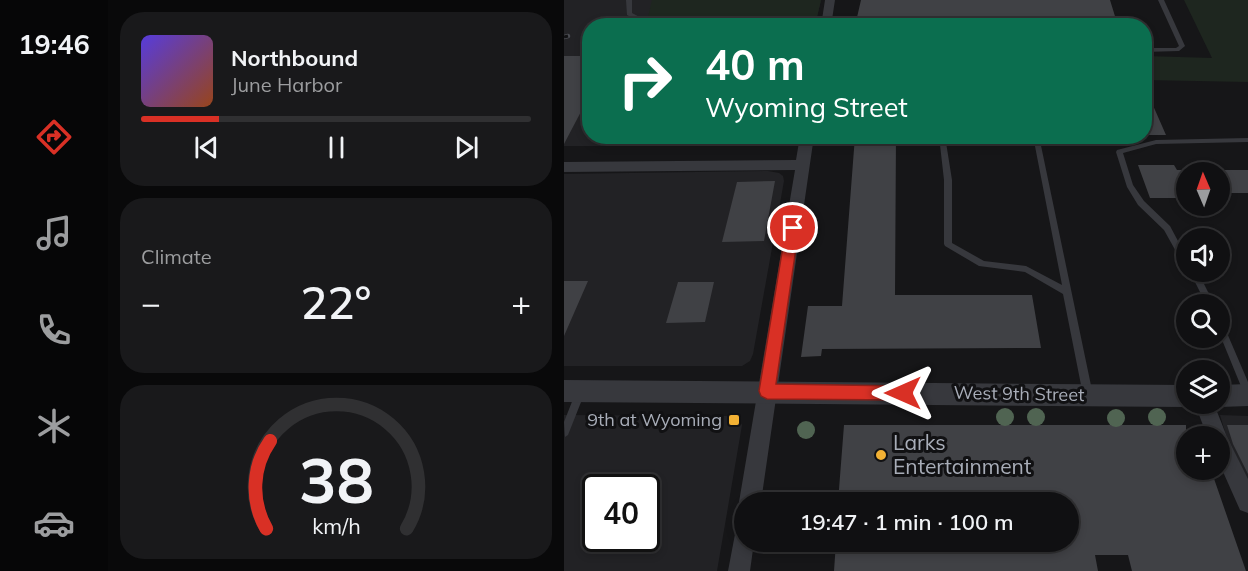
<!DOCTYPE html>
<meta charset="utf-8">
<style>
:root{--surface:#101012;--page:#19191b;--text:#f1f3f6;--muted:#9c9d9f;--line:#303032;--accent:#d93025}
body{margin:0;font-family:Mulish,sans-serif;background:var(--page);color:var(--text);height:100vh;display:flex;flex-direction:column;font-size:22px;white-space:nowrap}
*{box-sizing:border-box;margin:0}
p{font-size:20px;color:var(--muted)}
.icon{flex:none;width:33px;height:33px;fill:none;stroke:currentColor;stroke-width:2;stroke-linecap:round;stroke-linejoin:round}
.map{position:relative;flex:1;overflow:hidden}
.panel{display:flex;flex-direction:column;gap:12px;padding:12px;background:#09090a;width:456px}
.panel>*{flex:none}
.guide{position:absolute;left:18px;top:18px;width:570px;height:126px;border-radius:24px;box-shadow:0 3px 9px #0003,0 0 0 2px var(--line);background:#0b6e4f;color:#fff;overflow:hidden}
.needle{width:39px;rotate:358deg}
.buttons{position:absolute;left:612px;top:162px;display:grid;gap:12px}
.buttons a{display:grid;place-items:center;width:54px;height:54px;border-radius:50%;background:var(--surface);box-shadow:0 3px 9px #0003,0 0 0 2px var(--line);font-size:30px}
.speed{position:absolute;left:18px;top:474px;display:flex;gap:12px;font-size:30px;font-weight:700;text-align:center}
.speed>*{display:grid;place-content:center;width:78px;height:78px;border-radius:50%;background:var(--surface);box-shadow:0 3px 9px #0003,0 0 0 2px var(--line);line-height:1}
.speed .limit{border:3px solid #111;border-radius:9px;background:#fff;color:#111}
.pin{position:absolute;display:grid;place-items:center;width:51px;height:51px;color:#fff;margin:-26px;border:3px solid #fff;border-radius:50%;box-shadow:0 2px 6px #0007}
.me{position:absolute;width:66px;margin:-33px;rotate:270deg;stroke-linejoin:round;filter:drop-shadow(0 0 4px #0008)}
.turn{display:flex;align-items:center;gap:21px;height:126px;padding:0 24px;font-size:27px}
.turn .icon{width:78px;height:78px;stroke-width:2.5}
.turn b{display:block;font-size:42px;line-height:51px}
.big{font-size:45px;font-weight:600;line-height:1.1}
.panel .widget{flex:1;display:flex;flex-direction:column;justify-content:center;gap:9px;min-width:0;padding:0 21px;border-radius:24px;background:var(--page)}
.panel .dial{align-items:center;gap:0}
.dial svg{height:156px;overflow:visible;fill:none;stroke:var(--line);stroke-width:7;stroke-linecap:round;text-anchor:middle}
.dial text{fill:var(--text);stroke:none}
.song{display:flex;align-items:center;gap:18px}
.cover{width:72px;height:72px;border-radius:9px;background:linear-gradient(135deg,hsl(250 70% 55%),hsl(20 70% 35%))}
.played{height:6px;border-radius:3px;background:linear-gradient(90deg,var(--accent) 20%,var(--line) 20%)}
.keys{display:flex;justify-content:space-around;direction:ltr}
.heat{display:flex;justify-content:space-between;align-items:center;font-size:33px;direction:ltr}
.trip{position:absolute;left:170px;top:492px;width:345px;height:60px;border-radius:30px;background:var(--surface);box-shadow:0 3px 9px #0003,0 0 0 2px var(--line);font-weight:600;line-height:60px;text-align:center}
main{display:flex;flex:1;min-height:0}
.menu{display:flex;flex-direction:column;width:108px;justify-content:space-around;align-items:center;background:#060607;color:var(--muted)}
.menu .icon{width:42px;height:42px}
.menu .current{color:var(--accent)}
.menu b{font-size:27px;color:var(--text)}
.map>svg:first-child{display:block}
</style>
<main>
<nav class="menu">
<b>19:46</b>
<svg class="icon current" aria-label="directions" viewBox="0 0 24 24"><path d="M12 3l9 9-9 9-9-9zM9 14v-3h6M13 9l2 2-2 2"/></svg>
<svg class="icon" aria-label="music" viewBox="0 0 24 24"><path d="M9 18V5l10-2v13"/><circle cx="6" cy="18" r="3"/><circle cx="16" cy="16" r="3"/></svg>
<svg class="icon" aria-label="phone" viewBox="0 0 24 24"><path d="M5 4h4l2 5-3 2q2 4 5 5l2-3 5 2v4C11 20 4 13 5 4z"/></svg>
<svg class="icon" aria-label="climate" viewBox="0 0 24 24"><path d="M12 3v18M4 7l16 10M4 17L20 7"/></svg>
<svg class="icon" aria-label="car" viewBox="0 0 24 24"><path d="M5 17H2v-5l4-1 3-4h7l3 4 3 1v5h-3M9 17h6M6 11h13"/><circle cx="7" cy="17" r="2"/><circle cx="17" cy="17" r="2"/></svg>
</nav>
<section class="panel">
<div class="widget">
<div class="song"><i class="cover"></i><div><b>Northbound</b><p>June Harbor</p></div></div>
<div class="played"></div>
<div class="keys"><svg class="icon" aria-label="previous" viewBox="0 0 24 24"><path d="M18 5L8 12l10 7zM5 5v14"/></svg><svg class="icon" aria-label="pause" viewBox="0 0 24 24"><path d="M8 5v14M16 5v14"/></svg><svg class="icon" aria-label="next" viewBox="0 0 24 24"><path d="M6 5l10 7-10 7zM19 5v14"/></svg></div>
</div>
<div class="widget"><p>Climate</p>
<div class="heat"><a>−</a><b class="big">22°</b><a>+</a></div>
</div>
<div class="widget dial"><svg viewBox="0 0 100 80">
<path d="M14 69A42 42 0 1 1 86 69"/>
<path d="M14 69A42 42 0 0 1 16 24" stroke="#d93025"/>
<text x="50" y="56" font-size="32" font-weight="700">38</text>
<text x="50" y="72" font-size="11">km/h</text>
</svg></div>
</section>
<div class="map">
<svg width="684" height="571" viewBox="0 0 684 571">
<rect width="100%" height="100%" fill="#161618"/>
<path fill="#222225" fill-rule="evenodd" d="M0 0H257L251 25 26 26V136L231 138 225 144 217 146H0Z
M204 171 215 173 219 176 220 181 189 354 186 361 178 366H0V174Z
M0 415 173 416 178 425 177 431 153 571H0ZM32 488H82V538H32Z
M656 415 684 416V483L666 448Z"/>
<path fill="#1e261f" d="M88 0H257L251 26H112L84 17Z
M620 0H684V82L581 80V56L648 58Z"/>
<path fill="#404145" d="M297 0H546L554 26H291Z
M0 56H26V104H21L0 144Z
M580 85 602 135H580Z
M291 136H332L331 295H468L477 348 258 349 257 356 237 357 244 306H278Z
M574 165H610L613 170H622V198H586Z
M656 170H684V193H656Z
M211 181 200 241 158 242 173 182Z
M0 281H24L0 336Z
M114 282H150L141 322 102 323Z
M280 425H622V470H647L682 571H568L564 555H531L534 571H270L272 542H504V502H274Z
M663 425H684V474L669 444Z"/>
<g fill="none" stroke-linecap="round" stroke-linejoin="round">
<path fill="#37383d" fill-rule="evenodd" d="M62 0H68V13L92 26H85L63 15Z
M594 0H600L621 46 615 51 580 52V48H612L615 46Z
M375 136H381L388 180V243L420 261 462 266 498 285 469 136H475L529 395 527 398 524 399 521 398 519 395 499 294 461 272 415 266 381 246 380 244V180Z
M684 138V142L592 144 559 153 569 185 580 201 606 226 622 256V265L619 264 600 230 574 205 563 187 552 152 553 150 592 140Z
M626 272H634L650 304H642Z
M656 322 659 323 660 326 684 382V397L681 396 656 335Z
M16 388 19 389 21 392 4 435 1 437 0 422 13 389Z"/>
<path fill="#37383d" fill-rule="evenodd" d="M261 0H271L267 26H257Z
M236 136H250L197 502H180V510L175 502 231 170 0 172V162L232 160Z
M631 404H650L663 437 684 479V513L676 510 656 465V436H643Z
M180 526V542H190L186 571H164L172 529Z"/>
<path fill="#37383d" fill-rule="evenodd" d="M0 380 622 385V404H631L622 407 0 402Z
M684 384V406L656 407 647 404H656V385Z"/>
<g stroke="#4a4c52" stroke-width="4.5">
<path id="rail" d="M0 37 4 36"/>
</g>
<use href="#rail" stroke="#111113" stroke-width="3" stroke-dasharray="10" stroke-linecap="butt"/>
</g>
<g fill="#506452">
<circle cx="441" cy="417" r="9"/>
<circle cx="472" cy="417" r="9"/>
<circle cx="593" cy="417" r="9"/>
<circle cx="552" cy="418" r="9"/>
<circle cx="242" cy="430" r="9"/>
</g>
<path fill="#d93025" stroke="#8d1f18" stroke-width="1.5" d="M229 223 235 228 212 384 339 386 344 388 346 393 344 398 339 400 203 399 197 396 195 391 222 228Z"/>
<g fill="#f2b134" stroke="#111113" stroke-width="2">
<rect x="164" y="414" width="12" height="12" rx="3"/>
<circle cx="317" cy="455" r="6"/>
</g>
<g text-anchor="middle" stroke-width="6" stroke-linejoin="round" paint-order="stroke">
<g font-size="18" fill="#a8adb8" stroke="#111113">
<text transform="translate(455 394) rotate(1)" y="6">West 9th Street</text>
</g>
<g font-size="18" fill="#a8adb8" stroke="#111113" text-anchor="end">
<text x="158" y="426">9th at Wyoming</text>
</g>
<g font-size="21" fill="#a8adb8" stroke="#111113" text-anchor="start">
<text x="329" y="450">Larks<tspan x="329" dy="24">Entertainment</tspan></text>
</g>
</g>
</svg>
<div class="buttons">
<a><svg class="needle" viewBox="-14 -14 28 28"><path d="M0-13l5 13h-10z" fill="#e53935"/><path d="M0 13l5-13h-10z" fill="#9c9d9f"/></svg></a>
<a><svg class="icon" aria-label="sound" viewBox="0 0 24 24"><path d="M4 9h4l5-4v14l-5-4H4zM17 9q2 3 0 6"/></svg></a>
<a><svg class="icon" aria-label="search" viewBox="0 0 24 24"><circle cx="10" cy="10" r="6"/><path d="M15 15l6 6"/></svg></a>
<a><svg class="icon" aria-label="layers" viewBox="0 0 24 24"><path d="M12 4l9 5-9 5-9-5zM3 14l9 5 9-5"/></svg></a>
<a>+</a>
</div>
<div class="speed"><div class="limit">40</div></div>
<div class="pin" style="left:229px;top:228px;background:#d93025"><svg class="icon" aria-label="arrive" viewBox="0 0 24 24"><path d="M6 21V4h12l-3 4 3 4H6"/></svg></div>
<svg class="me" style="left:339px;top:393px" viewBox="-20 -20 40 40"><path d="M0-17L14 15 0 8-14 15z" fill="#d93025" stroke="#fff" stroke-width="4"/></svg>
<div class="trip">19:47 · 1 min · 100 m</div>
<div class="guide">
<div class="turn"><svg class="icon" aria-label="right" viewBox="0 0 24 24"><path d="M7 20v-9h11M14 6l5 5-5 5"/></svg><div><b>40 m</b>Wyoming Street</div></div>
</div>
</div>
</main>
